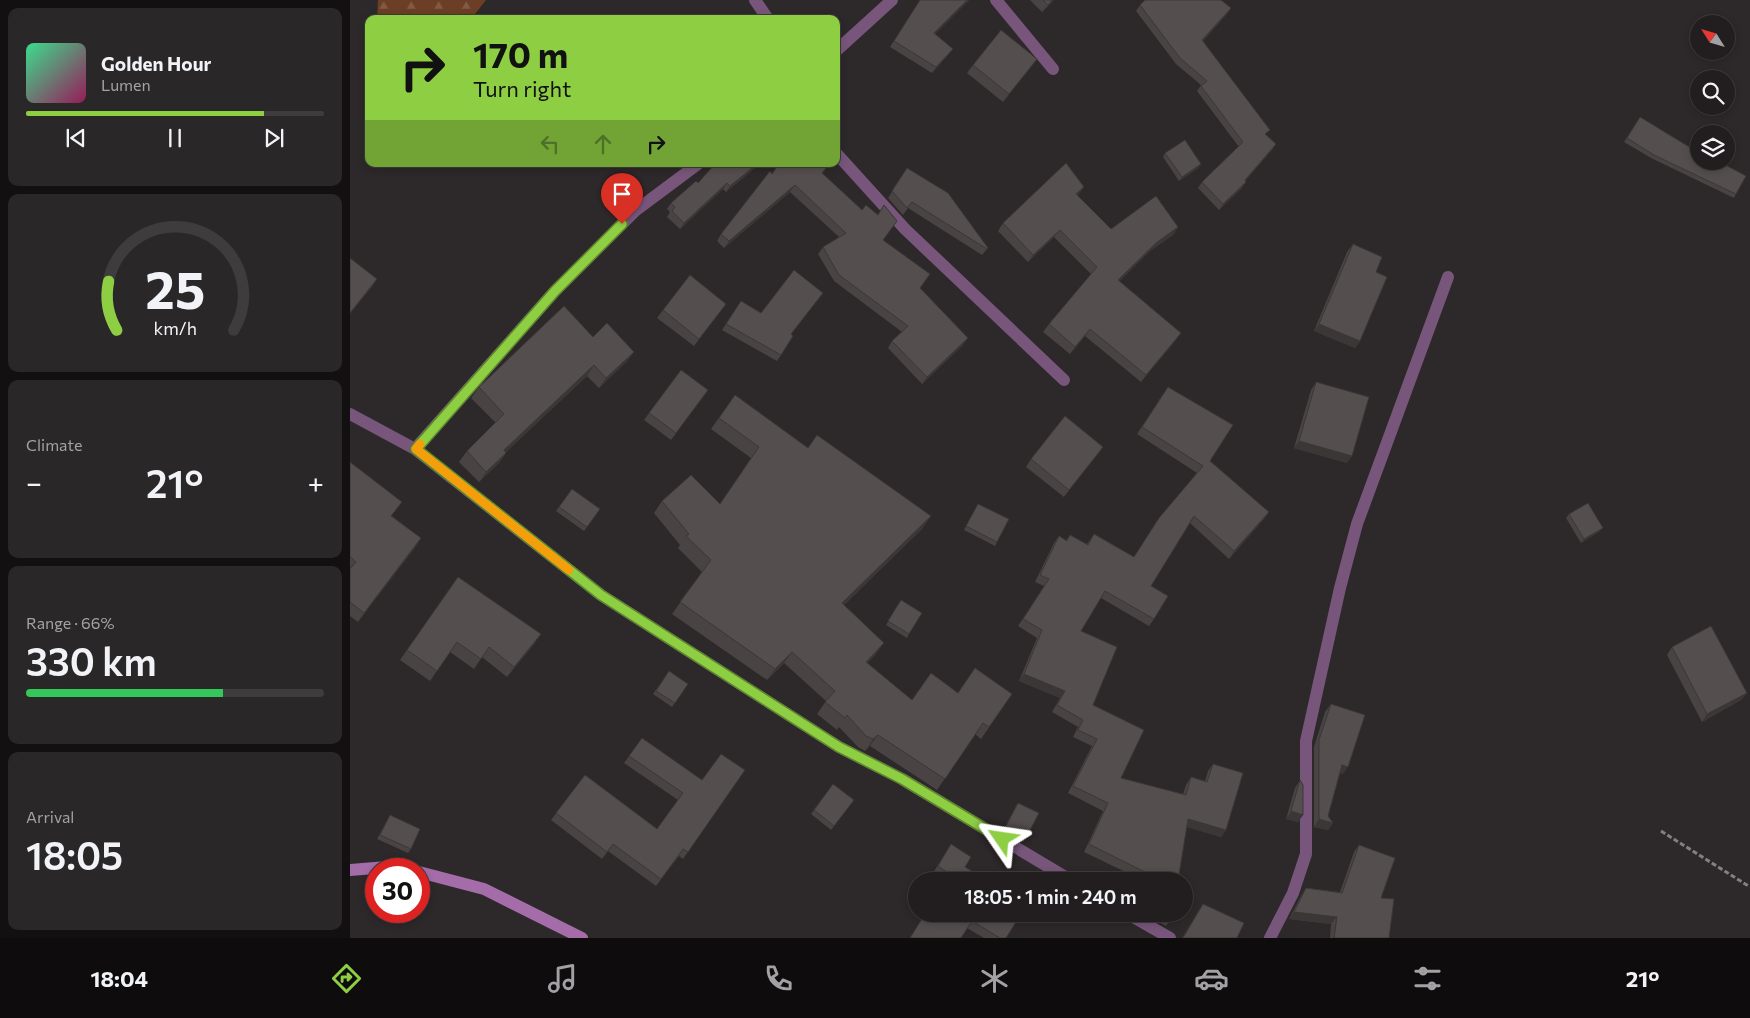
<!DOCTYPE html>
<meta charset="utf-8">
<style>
:root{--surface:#221e20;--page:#2a2729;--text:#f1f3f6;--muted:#a2a2a5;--line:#3f3c3e;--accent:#8ece43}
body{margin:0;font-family:Commissioner,sans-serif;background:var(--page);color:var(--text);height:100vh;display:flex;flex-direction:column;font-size:19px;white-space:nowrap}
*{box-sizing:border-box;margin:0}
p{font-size:16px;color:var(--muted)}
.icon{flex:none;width:28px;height:28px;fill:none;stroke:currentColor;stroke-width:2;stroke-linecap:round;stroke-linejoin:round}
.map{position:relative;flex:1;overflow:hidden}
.details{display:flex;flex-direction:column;gap:8px;padding:8px;background:#131012;width:350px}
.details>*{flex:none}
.hud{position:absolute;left:15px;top:15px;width:475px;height:152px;border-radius:10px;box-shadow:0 2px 8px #0003,0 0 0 1px var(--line);background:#8ece43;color:#111;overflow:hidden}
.needle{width:32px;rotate:307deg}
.tools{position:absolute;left:1340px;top:15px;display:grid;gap:10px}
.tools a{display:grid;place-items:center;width:45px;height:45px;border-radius:50%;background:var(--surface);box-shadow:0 2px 8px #0003,0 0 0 1px var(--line);font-size:25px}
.speed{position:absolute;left:15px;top:858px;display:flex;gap:10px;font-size:25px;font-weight:700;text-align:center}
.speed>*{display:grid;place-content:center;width:65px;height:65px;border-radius:50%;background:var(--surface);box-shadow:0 2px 8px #0003,0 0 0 1px var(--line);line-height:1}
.speed .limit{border:8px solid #d22;background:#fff;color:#111}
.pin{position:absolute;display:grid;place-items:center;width:42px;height:42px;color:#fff;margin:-51px -21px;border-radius:50% 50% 50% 0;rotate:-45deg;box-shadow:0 0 5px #0007}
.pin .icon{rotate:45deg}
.me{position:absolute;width:55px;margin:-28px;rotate:302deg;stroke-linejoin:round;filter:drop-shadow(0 0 4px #0008)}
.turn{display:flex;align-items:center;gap:18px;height:105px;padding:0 25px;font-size:22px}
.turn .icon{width:65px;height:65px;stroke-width:2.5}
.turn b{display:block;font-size:35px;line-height:42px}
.lanes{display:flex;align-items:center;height:48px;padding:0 25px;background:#0003;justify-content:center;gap:25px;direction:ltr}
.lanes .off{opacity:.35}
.big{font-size:38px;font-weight:600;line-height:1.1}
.details .tile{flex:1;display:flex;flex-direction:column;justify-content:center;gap:8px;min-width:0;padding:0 18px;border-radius:10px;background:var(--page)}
.details .dial{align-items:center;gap:0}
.dial svg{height:130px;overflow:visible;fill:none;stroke:var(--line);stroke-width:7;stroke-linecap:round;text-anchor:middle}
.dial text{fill:var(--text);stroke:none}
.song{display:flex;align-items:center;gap:15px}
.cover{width:60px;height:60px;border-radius:8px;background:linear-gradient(135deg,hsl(150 70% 55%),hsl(330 70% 35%))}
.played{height:5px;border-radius:2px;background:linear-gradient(90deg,var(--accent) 80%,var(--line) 80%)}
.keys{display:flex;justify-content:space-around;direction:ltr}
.heat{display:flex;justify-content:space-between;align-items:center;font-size:28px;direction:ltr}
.charge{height:8px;border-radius:4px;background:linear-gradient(90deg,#34c759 66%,var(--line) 0)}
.trip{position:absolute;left:558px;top:872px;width:285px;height:50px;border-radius:25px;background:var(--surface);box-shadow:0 2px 8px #0003,0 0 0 1px var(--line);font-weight:600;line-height:50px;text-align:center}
.tab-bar{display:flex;height:80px;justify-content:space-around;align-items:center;background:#0e0c0d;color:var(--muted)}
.tab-bar .icon{width:35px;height:35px}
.tab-bar .on{color:var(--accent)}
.tab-bar b{font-size:22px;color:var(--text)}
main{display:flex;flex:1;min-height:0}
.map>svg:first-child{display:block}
</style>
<main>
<section class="details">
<div class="tile">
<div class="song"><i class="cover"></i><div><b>Golden Hour</b><p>Lumen</p></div></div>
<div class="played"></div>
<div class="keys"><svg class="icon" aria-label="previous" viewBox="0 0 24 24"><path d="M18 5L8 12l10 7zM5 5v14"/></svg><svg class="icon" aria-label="pause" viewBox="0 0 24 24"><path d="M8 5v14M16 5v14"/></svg><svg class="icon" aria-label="next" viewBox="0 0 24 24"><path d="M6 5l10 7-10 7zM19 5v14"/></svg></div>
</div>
<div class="tile dial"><svg viewBox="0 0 100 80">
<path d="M14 69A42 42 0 1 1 86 69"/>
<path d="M14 69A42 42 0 0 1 9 39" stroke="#8ece43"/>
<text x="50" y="56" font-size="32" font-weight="700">25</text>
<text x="50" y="72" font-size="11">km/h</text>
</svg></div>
<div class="tile"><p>Climate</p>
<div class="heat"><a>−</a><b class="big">21°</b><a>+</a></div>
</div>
<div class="tile"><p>Range · 66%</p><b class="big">330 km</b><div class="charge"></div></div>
<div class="tile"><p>Arrival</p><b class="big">18:05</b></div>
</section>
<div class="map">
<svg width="1400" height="938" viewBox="0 0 1400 938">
<defs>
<pattern id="forest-firs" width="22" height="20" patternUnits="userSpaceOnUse" patternTransform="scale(1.25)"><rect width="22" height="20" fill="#6c3e26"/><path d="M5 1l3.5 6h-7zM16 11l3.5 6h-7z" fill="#815a45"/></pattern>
</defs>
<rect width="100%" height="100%" fill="#2d282a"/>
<path fill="url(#forest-firs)" d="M28 0H136L121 19H27Z"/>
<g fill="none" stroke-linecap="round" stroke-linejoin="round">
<path stroke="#848082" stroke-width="3" stroke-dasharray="5 2.5" stroke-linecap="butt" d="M1311 831 1400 887"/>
<path stroke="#78567b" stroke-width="12" d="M405 0 418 19
M646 0 703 69
M486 51 542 0
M486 153 555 229 714 380
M0 414 65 449 251 595 489 747 552 779 722 881
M65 449 205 291 285 211 348 164
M778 914 820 938
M920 938 943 893 956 854V741L990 588 1007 524 1098 277"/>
<path stroke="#a46da9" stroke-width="12" d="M0 870 37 867 50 869
M69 872 134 889 232 938"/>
</g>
<path fill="#494343" d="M570 0H619L585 34 599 54 582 73 540 47Z
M680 0H704L692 12Z
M790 5 881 8 877 14 853 41 916 136 926 144 922 150 895 181 892 188 869 210 848 188 852 182 889 147 847 91 851 85 826 64 786 11Z
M623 65 682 66 653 102 617 73Z
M1290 117 1386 194 1384 198 1301 158 1274 142Z
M815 153 848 168 829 181 813 157Z
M405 168 376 192 373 189 330 229 317 217 320 212 317 209 321 203 348 183Z
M557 168 638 248 632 255 558 208 553 215 538 198Z
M472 173 512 210 528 214 534 205 547 221 533 240 613 345 572 384 538 348 542 341 552 332 484 281 468 254 473 247 489 237 440 192 374 248 367 241 371 234 422 174Z
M729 194 728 196 761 229 828 227 823 235 800 251 769 281 826 340 791 382 735 336 720 354 693 332 699 324 741 274 704 237 678 262 648 231 653 223Z
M1003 244 1026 272 1010 341 1005 348 964 331 997 252Z
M391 301 441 335 431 355 427 361 372 330Z
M376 304 344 346 307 318 313 310Z
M243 337 284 352 276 362 249 388 237 376 156 452V453L149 463 129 482 109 462 117 451 146 423 121 398 129 387Z
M331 370 358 390 321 440 294 420Z
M966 382 997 463 944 448 961 390Z
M813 394 860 461 914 519 879 559 840 523 801 586 804 619 799 626 751 598 731 631 743 705 771 778 833 794 836 785 841 777 855 781 858 771 863 764 876 830 871 837 837 827 792 880 734 852 753 811 718 793 742 746 723 737 728 727 702 712 710 698 669 681 687 638 668 626 694 586 685 582 704 543 709 536 716 540 720 535 737 544 744 534 784 557 809 518 847 473 787 434Z
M385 395 458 448 573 528 494 605 526 654 517 663 562 700 608 693 662 694 631 739 625 734 587 790 520 746 515 751 508 747 489 727 487 730 467 714 476 701 434 663 417 680 322 614 352 572 328 548 330 545 304 513 312 501 370 504 401 458 361 429Z
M753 447 714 497 676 467 681 459Z
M0 462 42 516 71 538 8 622 0 616Z
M222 489 250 509 234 531 206 511Z
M628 504 647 542 645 546 614 530Z
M1219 514 1250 531 1231 543 1216 518Z
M108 577 191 634 184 644 157 677 132 657 124 669 100 652 80 681 50 660Z
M548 604 559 634 557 638 536 625Z
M1322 647 1397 693 1391 700 1352 722 1317 655Z
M319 671 338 684 322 707 303 694Z
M981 704 993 774 989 773 978 816 983 823 978 830 964 827V747L975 712Z
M292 738 352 780 395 770 333 859 329 856 306 886 258 851 252 859 201 820 235 775 307 829 328 800 274 763Z
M950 780 953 815 948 822 936 819 945 788Z
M483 784 504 800 481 830 461 814Z
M668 803 676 838 673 842 653 830Z
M40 815 61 849 58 853 27 839Z
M601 844 615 867 639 881H595L583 873Z
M1009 845 1031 898 1039 938H980L981 924 939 919 951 896 956 888 990 892 1004 852Z
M853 904 887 938H832Z
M575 914H671L656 938H634L617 928 611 938H560Z
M794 914H822L821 919 816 926Z"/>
<path fill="#3c3737" d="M617 0H619L580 39 584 33Z
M702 0H704L692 12 698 5Z
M881 8 877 14 848 46 852 40Z
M603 49 599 54 582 73 586 67Z
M687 59 682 66 653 102 659 94Z
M926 144 922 150 891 186 895 180Z
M407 164H408L405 168 376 192 380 186Z
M851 164 848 168 829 181 832 177Z
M896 182 892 188 869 210 873 204Z
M377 183 373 189 330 229 334 223Z
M445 185 440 192 374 248 379 241Z
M734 187 729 194 720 201 726 194Z
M828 227 823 235 800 251 763 288 768 280 806 243Z
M710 230 704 237 678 262 683 255Z
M27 279 22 287 0 314V313Z
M969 324 1010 341 1005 348 964 331Z
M740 329 735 336 720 354 725 347Z
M831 333 826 340 791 382 796 375Z
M618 338 613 345 572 384 577 377Z
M284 352 276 362 249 388 256 378Z
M244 365 237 376 147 461 154 450Z
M949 441 1002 456 997 463 944 448Z
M753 447 748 454 714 497 719 490Z
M156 453 149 463 129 482 136 472Z
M919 512 914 519 879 559 884 551Z
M581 516 573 528 484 614 492 603Z
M1253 528 1250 531 1231 543 1234 539Z
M71 538 65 548 8 622 14 613Z
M191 634 184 644 157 677 164 667Z
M534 643 526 654 508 673 516 662Z
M442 652 434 663 417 680 425 669Z
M674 674 715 691 710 698 669 681Z
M1397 693 1391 700 1352 722 1357 714Z
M528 735 520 746 515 751 523 739Z
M992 765 998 767 993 774 986 772Z
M941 811 953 815 948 822 936 819Z
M838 819 876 830 871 837 833 826Z
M969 819 983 823 978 830 964 827Z
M944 912 987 917 981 924 939 919Z"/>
<path fill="#554e4e" stroke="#3c3737" d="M570 0H617L584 33 603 49 586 67 544 41Z
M693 0H702L698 5Z
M795 0H871L881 8 852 40 920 130 915 134 926 144 895 180 896 182 873 204 852 182 893 142 851 86 857 81 830 58 790 5Z
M651 30 687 59 659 94 623 65Z
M1290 117 1336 145 1349 152V161H1368L1396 176 1386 194 1304 155 1277 138Z
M835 140 851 164 832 177 815 153Z
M716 163 734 187 726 194 761 229 806 196 828 227 806 243 768 280 831 333 796 375 740 329 725 347 699 324 747 267 710 230 683 255 653 223Z
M365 164H407L380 186 377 183 334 223 322 211 325 207 321 203 346 181 348 183Z
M429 164H470L476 168 472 173 512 210 516 205 528 215 534 205 547 221 533 240 580 274 570 288 618 338 577 377 542 341 558 326 489 275 473 247 496 233 445 185 379 241 371 234 420 171 422 174Z
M557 168 598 193 638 248 637 249 562 202 557 208 542 191Z
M1003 244 1032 257 1026 272 1037 277 1010 341 969 324Z
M0 258 27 279 0 313Z
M444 270 473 293 441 334 443 336 431 355 376 324 391 301 411 313Z
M340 275 376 304 349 339 313 310Z
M214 306 243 337 257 323 284 352 256 378 244 365 154 450 156 453 136 472 117 451 154 414 129 387Z
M331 370 358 390 326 433 299 413Z
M966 382 1019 397 1002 456 949 441Z
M818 387 883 425 860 461 919 512 884 551 844 516 801 586 818 596 804 619 755 591 731 631 767 647 743 705 794 730 771 778 836 795 841 777 857 782 863 764 893 773 876 830 838 819 828 881H792L797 873 739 844 758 803 723 786 747 739 728 730 733 720 707 705 715 691 674 674 692 630 673 619 699 579 690 575 709 536 717 541 720 535 738 545 744 534 784 557 809 518 853 466 792 427Z
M385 395 458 448 467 435 581 516 492 603 534 643 516 662 562 700 581 673 608 693 625 668 662 694 639 727 633 723 595 779 528 735 523 739 516 736 497 715 495 718 475 702 485 691 442 652 425 669 330 602 361 560 336 536 339 534 312 501 341 475 370 504 409 447 369 418Z
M715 416 753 447 719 490 681 459Z
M0 462 52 502 41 516 71 538 14 613 0 602V569L6 562 0 557Z
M222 489 250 509 237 527 209 507Z
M1238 503 1253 528 1234 539 1219 514Z
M628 504 659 519 647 542 616 526Z
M108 577 191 634 164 667 139 647 131 659 107 642 87 671 57 650Z
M551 600 572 613 559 634 538 621Z
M1361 626 1397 693 1357 714 1322 647Z
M319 671 338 684 325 703 306 691Z
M981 704 1015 715 998 767 992 765 978 816 983 823 969 819V740Z
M292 738 352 780 371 754 395 770 338 852 333 849 311 879 263 844 257 852 206 813 235 775 307 829 333 793 279 756Z
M950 780 953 785V815L941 811Z
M483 784 504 800 484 826 464 810Z
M668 803 689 813 676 838 656 826Z
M40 815 70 829 61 849 30 835Z
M601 844 621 857 615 867 639 881H596L600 874 588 866Z
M1009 845 1045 858 1031 898 1044 899 1039 938H984L987 917 944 912 956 888 992 893Z
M853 904 894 923 887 938H833Z
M575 914H671L656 938H650L622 921 611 938H560Z
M812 914H822L821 919Z"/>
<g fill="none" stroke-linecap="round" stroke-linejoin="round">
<g stroke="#5c862c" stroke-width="12">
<path id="route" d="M272 224 205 291 66 449 251 595 489 747 552 779 652 839"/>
</g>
<use href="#route" stroke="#8ece43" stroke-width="9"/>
<path stroke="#f59e0b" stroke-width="9" d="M70 444 66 449 219 570"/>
</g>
</svg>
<div class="tools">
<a><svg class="needle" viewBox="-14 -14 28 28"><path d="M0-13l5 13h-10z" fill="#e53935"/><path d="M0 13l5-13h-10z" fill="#a2a2a5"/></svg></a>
<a><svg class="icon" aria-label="search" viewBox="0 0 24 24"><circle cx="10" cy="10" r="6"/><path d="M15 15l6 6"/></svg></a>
<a><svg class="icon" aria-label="layers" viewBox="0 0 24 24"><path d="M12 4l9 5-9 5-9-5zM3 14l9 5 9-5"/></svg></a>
</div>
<div class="speed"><div class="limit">30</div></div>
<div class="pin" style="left:272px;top:224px;background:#d93025"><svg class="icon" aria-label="arrive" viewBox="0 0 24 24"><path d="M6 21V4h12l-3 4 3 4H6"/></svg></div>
<svg class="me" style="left:652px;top:839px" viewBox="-20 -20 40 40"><path d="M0-17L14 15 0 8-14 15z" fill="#8ece43" stroke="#fff" stroke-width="4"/></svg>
<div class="trip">18:05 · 1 min · 240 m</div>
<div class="hud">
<div class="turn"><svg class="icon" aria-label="right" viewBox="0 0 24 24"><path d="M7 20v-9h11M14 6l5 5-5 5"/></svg><div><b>170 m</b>Turn right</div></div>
<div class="lanes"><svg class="icon off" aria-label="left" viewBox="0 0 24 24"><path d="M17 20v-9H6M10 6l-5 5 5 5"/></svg><svg class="icon off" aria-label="ahead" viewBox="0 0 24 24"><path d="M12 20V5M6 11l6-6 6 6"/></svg><svg class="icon" aria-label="right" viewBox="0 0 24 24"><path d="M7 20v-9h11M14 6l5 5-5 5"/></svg></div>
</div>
</div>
</main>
<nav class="tab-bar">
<b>18:04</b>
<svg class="icon on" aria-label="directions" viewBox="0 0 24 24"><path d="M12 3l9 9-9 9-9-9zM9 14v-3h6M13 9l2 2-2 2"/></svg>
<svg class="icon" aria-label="music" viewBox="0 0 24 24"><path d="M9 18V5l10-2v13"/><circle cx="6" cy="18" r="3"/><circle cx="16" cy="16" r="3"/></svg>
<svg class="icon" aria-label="phone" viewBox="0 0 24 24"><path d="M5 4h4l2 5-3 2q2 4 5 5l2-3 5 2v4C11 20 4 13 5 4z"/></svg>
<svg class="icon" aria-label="climate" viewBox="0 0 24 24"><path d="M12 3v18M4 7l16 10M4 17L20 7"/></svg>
<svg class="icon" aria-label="car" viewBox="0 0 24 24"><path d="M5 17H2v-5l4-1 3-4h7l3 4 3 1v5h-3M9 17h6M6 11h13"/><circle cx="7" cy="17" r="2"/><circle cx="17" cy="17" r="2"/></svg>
<svg class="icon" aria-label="filters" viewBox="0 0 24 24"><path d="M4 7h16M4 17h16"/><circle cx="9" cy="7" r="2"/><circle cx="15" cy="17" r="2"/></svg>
<b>21°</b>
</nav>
